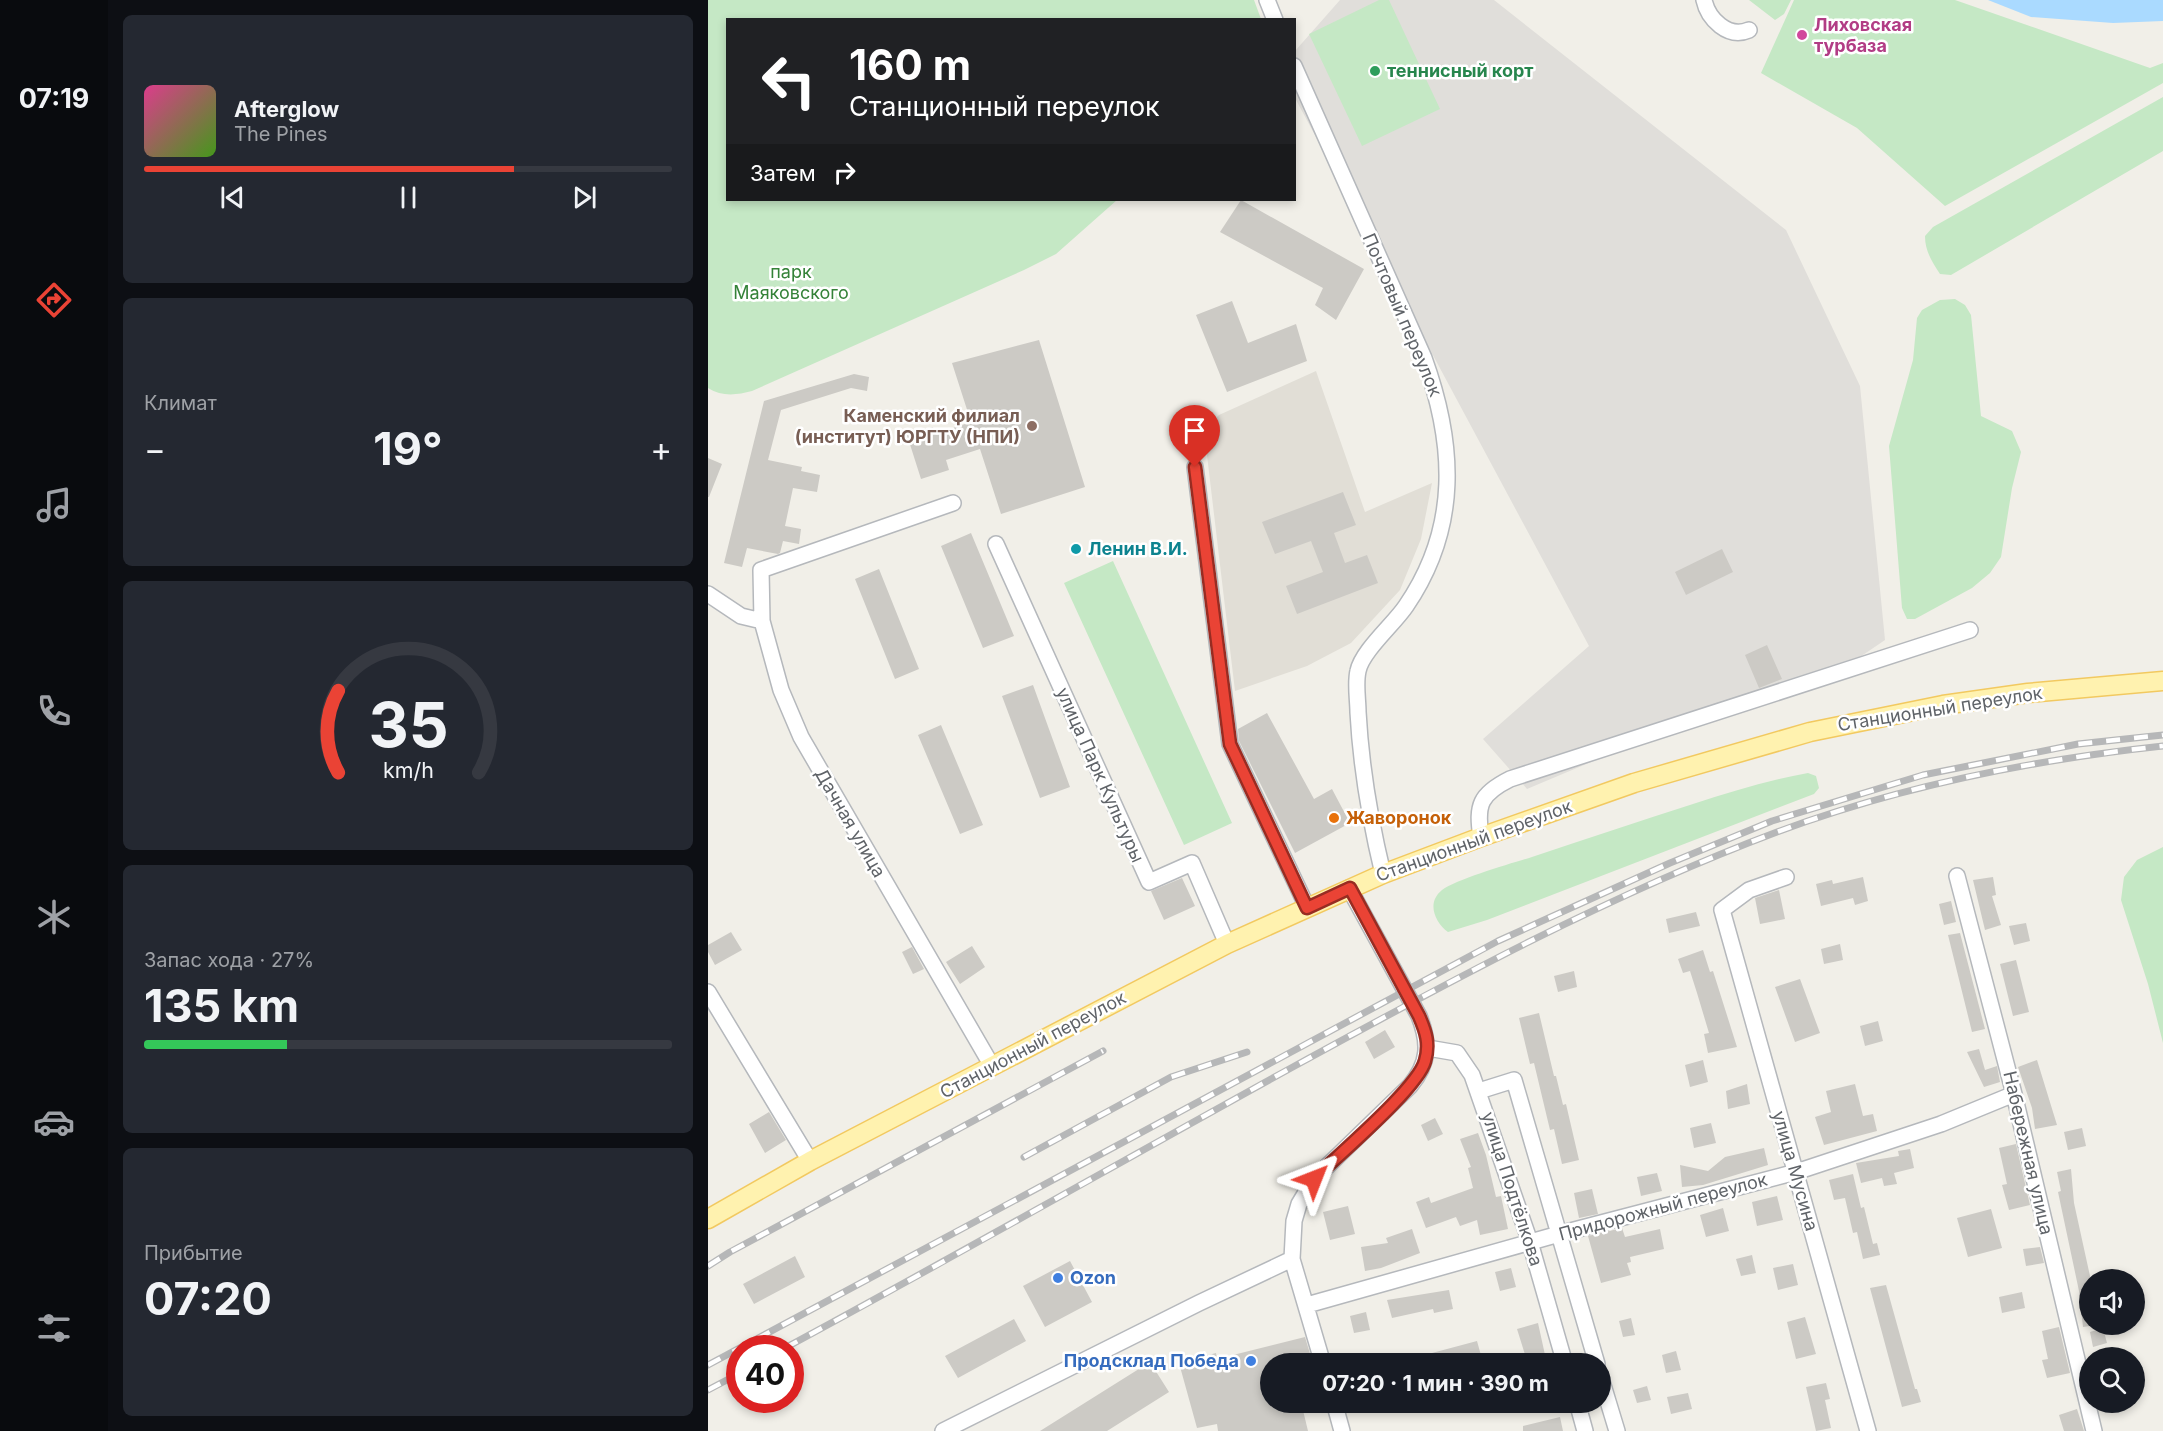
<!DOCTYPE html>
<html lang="ru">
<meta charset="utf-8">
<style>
:root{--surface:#171b24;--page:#242831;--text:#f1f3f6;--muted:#9ea1a6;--line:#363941;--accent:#ea4335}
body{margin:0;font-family:Inter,sans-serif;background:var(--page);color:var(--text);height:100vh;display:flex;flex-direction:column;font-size:22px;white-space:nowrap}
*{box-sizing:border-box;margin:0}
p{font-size:20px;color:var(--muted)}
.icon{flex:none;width:33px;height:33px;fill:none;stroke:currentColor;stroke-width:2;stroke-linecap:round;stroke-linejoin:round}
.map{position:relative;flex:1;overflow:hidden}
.sheet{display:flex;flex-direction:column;gap:15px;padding:15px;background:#0d0f14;width:600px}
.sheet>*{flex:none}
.top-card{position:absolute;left:18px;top:18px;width:570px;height:183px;border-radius:0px;box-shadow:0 3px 9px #0003;background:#202124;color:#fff;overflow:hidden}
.tools{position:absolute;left:1371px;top:1269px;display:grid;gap:12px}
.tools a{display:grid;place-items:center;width:66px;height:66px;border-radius:50%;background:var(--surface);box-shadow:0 3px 9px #0003;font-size:30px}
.speed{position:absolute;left:18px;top:1335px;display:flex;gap:12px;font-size:30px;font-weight:700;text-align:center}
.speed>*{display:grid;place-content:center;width:78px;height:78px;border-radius:50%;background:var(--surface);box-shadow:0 3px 9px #0003;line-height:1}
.speed .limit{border:9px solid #d22;background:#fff;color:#111}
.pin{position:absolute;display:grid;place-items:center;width:51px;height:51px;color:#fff;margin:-62px -26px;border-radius:50% 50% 50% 0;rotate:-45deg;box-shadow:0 0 6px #0007}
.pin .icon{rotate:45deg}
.me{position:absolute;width:66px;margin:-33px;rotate:45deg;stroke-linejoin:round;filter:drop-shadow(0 0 4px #0008)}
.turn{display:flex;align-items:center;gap:21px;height:126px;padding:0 24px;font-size:27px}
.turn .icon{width:78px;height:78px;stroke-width:2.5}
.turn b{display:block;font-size:42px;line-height:51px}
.then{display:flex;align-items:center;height:57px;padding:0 24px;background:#0003;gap:12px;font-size:22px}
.big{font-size:45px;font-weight:700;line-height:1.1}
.sheet .card{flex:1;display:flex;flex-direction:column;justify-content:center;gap:9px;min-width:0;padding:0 21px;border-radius:9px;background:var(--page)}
.sheet .dial{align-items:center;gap:0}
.dial svg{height:156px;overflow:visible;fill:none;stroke:var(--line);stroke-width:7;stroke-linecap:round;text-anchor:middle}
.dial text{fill:var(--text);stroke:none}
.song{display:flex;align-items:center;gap:18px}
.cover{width:72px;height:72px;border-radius:9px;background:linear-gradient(135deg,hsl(330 70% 55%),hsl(100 70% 35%))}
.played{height:6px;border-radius:3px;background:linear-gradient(90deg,var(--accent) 70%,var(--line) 70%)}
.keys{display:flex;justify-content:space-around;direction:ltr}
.heat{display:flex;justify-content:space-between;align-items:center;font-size:33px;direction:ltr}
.charge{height:9px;border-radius:4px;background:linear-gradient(90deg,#34c759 27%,var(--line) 0)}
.trip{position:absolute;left:552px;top:1353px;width:351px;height:60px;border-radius:30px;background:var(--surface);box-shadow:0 3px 9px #0003;font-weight:700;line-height:60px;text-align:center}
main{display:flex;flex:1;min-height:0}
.dock{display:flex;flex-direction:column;width:108px;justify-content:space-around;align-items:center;background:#090b0e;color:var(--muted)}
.dock .icon{width:42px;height:42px}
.dock .active{color:var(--accent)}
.dock b{font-size:27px;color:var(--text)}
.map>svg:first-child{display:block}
</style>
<main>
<nav class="dock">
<b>07:19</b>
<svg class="icon active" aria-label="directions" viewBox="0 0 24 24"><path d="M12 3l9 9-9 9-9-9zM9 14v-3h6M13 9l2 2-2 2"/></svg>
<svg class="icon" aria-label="music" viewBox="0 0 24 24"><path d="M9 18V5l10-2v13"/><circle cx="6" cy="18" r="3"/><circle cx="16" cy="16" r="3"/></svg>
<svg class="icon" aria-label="phone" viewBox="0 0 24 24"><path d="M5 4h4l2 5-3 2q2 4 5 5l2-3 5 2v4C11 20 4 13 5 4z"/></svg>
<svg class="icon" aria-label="climate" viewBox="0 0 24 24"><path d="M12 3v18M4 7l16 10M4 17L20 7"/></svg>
<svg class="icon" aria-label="car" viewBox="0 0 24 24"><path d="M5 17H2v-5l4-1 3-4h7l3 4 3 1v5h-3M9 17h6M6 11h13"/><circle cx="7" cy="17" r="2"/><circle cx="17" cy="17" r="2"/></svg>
<svg class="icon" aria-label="filters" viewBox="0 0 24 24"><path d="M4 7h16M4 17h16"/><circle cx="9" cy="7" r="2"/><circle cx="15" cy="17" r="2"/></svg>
</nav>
<section class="sheet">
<div class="card">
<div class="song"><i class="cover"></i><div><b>Afterglow</b><p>The Pines</p></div></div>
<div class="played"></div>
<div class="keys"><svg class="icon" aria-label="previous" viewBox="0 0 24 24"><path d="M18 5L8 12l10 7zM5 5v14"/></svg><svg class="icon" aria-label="pause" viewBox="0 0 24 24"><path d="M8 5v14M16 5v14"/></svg><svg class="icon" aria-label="next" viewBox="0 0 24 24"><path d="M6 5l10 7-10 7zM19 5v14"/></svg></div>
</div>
<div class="card"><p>Климат</p>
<div class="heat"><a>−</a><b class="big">19°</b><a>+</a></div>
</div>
<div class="card dial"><svg viewBox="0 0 100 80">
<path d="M14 69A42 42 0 1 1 86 69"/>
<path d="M14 69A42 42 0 0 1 14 27" stroke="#ea4335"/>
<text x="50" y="56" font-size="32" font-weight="700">35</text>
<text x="50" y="72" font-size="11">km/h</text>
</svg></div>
<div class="card"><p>Запас хода · 27%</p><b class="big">135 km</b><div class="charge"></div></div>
<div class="card"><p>Прибытие</p><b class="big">07:20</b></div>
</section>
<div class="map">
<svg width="1455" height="1431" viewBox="0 0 1455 1431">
<rect width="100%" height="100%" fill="#f1efe8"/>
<path fill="#e0deda" d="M632 0H786L1078 230 1152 386 1177 640 1149 659 940 738 819 789 775 739 881 646 587 98V51Z"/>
<path fill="#e1ded6" d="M608 371 657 512 724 483 713 539 692 590 643 643 599 666 527 691 496 430 511 415Z"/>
<path fill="#c5e8c5" d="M0 0H546L553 19 20 20V200H409L348 254 316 270 44 391C29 395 14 397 0 388Z
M671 0H681L732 109 654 146 601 34Z
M1041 0H1083L1076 14 1067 20Z
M1086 0H1247L1442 68 1455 63V83L1237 206 1149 128 1053 73Z
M1455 97V151L1243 275 1232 274C1224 262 1217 251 1217 236L1225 227Z
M1247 299 1257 305 1263 315 1273 416 1304 431 1313 452 1304 488 1293 557 1282 573 1264 588 1207 619H1199L1194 608 1181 446 1205 360 1209 318 1214 310 1232 300Z
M405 561 524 823 476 845 356 583Z
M1100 773 1108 776 1111 788 1106 794 779 920 740 932C727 922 718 903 734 890 749 879 805 863 824 857 878 839 931 821 985 804 1023 792 1061 780 1100 773Z
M1455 847V1043L1440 984 1413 900 1416 877 1429 860Z"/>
<path fill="#aadaff" d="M1280 0H1455V21L1405 23 1323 17Z"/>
<path fill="#cccac5" d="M533 200 656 269 628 320 607 305 615 288 512 232Z
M524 301 540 343 588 324 599 361 519 392 488 315Z
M331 340 377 487 293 514 272 449 238 460 241 470 213 479 199 435 225 427 227 434 263 422 244 363Z
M146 374 161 377 159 391 143 388 73 410 60 460 94 467 93 471 112 475 109 492 85 488 77 526 93 529 91 544 75 541 72 553 70 554 39 548 34 567 16 563 56 401Z
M0 458 14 464 1 497H0Z
M635 492 648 525 626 533 637 563 659 555 670 583 589 614 578 586 615 572 603 541 567 554 554 522Z
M263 533 306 636 275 648 233 546Z
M1014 549 1025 572 978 595 967 572Z
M171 569 211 669 187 679 147 579Z
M1059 645 1074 679 1051 688 1037 655Z
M325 685 362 787 332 798 294 696Z
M559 713 606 799 624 789 642 823 587 853 531 741 530 729Z
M233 725 275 825 252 834 210 735Z
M1155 877 1160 901 1147 905 1145 898 1113 906 1108 884 1124 880 1125 884Z
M1285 877 1288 895 1284 896 1293 925 1277 930 1265 880Z
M474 878 487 906 456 920 443 891Z
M1071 890 1077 919 1052 924 1047 898Z
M1243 901 1248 922 1236 925 1231 904Z
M988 912 992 926 961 933 958 919Z
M1318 923 1322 941 1306 945 1301 926Z
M23 932 34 950 7 965 0 952V945Z
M1252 933 1277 1029 1264 1032 1240 935Z
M1132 944 1135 960 1116 964 1113 949Z
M264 946 277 967 252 984 238 962Z
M204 947 216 969 205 974 194 952Z
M995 950 1002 972 1005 971 1029 1047 1000 1053 996 1034 1001 1033 989 993 982 971 975 973 970 959Z
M1308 960 1321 1012 1305 1016 1292 964Z
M866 971 869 987 850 992 846 976Z
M1092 979 1112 1033 1087 1042 1067 987Z
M831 1013 846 1076H848L855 1105 858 1104 871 1160 854 1164 846 1129 842 1130 826 1063 822 1064 811 1018Z
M1170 1021 1175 1041 1157 1046 1152 1026Z
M677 1030 687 1047 666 1059 657 1042Z
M1271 1049 1277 1070 1289 1066 1292 1082 1276 1087 1259 1052Z
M995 1060 1000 1082 982 1087 977 1065Z
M1329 1060 1349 1125 1327 1129 1324 1108 1310 1067Z
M1039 1084 1042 1104 1020 1109 1018 1091Z
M1147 1084 1155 1116 1165 1114 1169 1131 1116 1145 1107 1117 1123 1112 1118 1091Z
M61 1112 78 1140 57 1153 41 1124Z
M727 1118 735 1134 720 1141 713 1125Z
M1003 1123 1008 1143 986 1148 982 1128Z
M1374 1128 1378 1146 1360 1150 1356 1132Z
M770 1133 778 1155 788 1197 793 1196 800 1229 772 1235 769 1220 752 1226 748 1217 718 1228 708 1202 721 1197 723 1203 765 1188 760 1168 763 1167 752 1139Z
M1308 1144 1322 1205 1301 1210 1294 1185 1299 1184 1291 1148Z
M1056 1148 1060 1165 995 1185 974 1187 972 1165 1000 1171 1017 1157Z
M1202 1149 1206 1168 1186 1173 1189 1184 1176 1186 1174 1178 1153 1183 1148 1163 1191 1156 1190 1151Z
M1363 1169 1366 1203 1382 1276V1326L1375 1327 1371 1291 1350 1192 1353 1191 1349 1172Z
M949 1173 954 1191 933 1196 929 1177Z
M1145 1174 1153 1208 1156 1207 1165 1244 1169 1243 1172 1255 1155 1259 1149 1232 1145 1233 1137 1198 1126 1200 1121 1180Z
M884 1189 890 1214 871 1218 866 1193Z
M1069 1196 1075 1220 1049 1226 1044 1202Z
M640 1206 647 1234 622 1240 615 1212Z
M1015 1208 1021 1231 998 1237 992 1215Z
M1283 1209 1294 1248 1260 1257 1249 1218Z
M914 1228 917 1237 952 1229 956 1249 922 1257 923 1262 919 1263 923 1275 893 1283 880 1236Z
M704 1229 712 1253 673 1268 657 1271 653 1247 680 1243 678 1238Z
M1332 1247 1336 1263 1318 1266 1315 1249Z
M1044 1255 1048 1273 1033 1276 1028 1259Z
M87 1256 97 1277 46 1304 35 1284Z
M362 1261 384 1302 337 1327 315 1286Z
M1085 1264 1090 1285 1070 1290 1065 1268Z
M803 1268 808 1287 792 1291 787 1272Z
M1178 1285 1207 1389H1209L1213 1402 1194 1407 1162 1288Z
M741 1290 745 1309 726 1313 725 1309 684 1318 679 1300Z
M1314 1292 1317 1308 1294 1313 1291 1297Z
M658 1312 662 1330 646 1333 642 1316Z
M1097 1317 1108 1354 1088 1359 1079 1322Z
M923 1318 927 1335 915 1337 911 1321Z
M306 1319 318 1341 250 1378 237 1356Z
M830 1323 839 1364H820L809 1329Z
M1351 1327 1362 1373 1339 1378 1334 1360 1340 1359 1334 1331Z
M1395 1328 1399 1343 1385 1347 1382 1332Z
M597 1337 605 1364H562V1402H593L600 1431H510L509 1424 489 1428 471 1363 508 1353 509 1359Z
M769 1341 774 1359 756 1364H727L724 1353Z
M968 1351 973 1370 958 1373 954 1355Z
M442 1362 461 1392 399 1431H332Z
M1118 1383 1122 1399 1117 1400 1123 1428 1108 1431 1098 1387Z
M939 1386 943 1400 929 1403 925 1390Z
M980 1393 984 1409 963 1414 959 1397Z
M1369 1409 1376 1431H1356L1351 1415Z
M852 1417 855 1431H815V1426Z"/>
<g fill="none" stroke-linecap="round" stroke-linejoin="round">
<g stroke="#b5b8bc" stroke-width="18">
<path id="minor" d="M559 0 567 20
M996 0C1000 19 1020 39 1041 30
M586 66 716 358C747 444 752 527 698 606 686 624 654 651 650 671 647 684 650 700 650 712 653 768 662 820 675 874
M487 467 522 744 599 907
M288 544 441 882 484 863 519 944
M0 594 33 616 54 621 73 690 93 737 284 1066
M54 621 53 570 245 503
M773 837C768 805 772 794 802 779L1262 630
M1249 876 1306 1094 1386 1431
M1078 877 1041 890 1014 910 1160 1431
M0 992 102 1161
M720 1048 749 1053 764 1075 822 1242 857 1364
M771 1091 806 1080 889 1364
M599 1305 851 1234 1088 1172 1233 1124 1306 1094
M615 1364 584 1259 586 1221 591 1204 606 1179 702 1086C721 1063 722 1044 711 1016L641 888
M892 1375 909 1431
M626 1402 634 1431
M869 1402 877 1431
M235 1431 491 1303 584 1259"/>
</g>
<g stroke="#f2c960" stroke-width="21">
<path id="major" d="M0 1219 102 1161 519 944 675 874 773 837 926 783 1102 732 1235 705 1320 693 1455 681"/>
</g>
<use href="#minor" stroke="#fff" stroke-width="15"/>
<use href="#major" stroke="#fff2af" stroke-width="18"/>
<g stroke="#b6b7b8" stroke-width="7">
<path id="rail" d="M316 1157 463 1077 539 1052
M0 1266 22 1252 395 1051
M77 1348C246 1257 414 1161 583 1068 740 982 901 895 1069 832 1193 786 1324 760 1455 746
M0 1365 790 941 962 863 1064 821 1215 775 1370 744 1455 735
M0 1390 32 1373"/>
</g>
<use href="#rail" stroke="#fff" stroke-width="4.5" stroke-dasharray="14" stroke-linecap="butt"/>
</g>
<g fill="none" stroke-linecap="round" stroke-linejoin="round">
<g stroke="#982c22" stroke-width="15">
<path id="route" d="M487 467 522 744 599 908 642 888 711 1016C718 1032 722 1044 717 1061 710 1088 630 1155 606 1179"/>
</g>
<use href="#route" stroke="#ea4335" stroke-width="10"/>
</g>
<circle fill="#d1479c" stroke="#fff" stroke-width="2" cx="1094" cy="35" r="6"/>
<circle fill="#2e9e5b" stroke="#fff" stroke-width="2" cx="667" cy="71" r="6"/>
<circle fill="#8d6e63" stroke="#fff" stroke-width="2" cx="324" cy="426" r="6"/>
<circle fill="#0f9aa8" stroke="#fff" stroke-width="2" cx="368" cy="549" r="6"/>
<circle fill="#e8710a" stroke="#fff" stroke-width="2" cx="626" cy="818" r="6"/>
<g fill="#3f7fe0" stroke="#fff" stroke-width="2">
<circle cx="350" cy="1278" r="6"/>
<circle cx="543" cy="1361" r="6"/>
</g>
<g text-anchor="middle" stroke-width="5" stroke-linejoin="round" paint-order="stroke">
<g font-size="18" font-weight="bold" fill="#b23c85" stroke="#fff" text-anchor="start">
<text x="1106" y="31">Лиховская<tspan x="1106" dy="21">турбаза</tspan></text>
</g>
<g font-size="18" font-weight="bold" fill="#27864d" stroke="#fff" text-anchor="start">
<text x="679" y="77">теннисный корт</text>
</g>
<g font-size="18" fill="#348238" stroke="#fff">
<text x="83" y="278">парк<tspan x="83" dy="21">Маяковского</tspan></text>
</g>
<g font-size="18" fill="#5f6368" stroke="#fff">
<text transform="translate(694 315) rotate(67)" y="6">Почтовый переулок</text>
<text transform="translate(1232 709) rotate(-9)" y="6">Станционный переулок</text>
<text transform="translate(392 775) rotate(66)" y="6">улица Парк Культуры</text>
<text transform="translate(142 823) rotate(60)" y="6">Дачная улица</text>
<text transform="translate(766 841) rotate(-20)" y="6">Станционный переулок</text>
<text transform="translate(325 1045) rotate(-28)" y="6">Станционный переулок</text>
<text transform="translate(1320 1153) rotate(77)" y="6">Набережная улица</text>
<text transform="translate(1087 1171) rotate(74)" y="6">улица Мусина</text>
<text transform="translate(804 1189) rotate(72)" y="6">улица Подтёлкова</text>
<text transform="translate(955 1207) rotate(-15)" y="6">Придорожный переулок</text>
</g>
<g font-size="18" font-weight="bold" fill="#785e54" stroke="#fff" text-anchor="end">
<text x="312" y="422">Каменский филиал<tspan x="312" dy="21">(институт) ЮРГТУ (НПИ)</tspan></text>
</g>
<g font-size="18" font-weight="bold" fill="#0d838f" stroke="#fff" text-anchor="start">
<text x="380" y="555">Ленин В.И.</text>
</g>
<g font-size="18" font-weight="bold" fill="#c56008" stroke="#fff" text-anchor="start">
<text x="638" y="824">Жаворонок</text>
</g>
<g font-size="18" font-weight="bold" fill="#366cbe" stroke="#fff" text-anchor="start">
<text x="362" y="1284">Ozon</text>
<text x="531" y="1367" text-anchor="end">Продсклад Победа</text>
</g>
</g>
</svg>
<div class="tools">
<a><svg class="icon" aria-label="sound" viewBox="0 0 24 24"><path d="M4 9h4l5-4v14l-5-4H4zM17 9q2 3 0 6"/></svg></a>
<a><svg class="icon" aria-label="search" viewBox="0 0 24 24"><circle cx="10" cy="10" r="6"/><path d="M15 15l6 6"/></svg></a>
</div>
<div class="speed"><div class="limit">40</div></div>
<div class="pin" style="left:487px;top:467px;background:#d93025"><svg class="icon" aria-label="arrive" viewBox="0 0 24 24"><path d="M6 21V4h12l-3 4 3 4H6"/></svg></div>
<svg class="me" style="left:606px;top:1179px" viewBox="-20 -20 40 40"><path d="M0-17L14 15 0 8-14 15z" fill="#ea4335" stroke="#fff" stroke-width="4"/></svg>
<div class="trip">07:20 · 1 мин · 390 m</div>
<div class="top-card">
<div class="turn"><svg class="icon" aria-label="left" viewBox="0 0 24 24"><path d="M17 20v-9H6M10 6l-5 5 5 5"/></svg><div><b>160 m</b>Станционный переулок</div></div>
<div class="then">Затем<svg class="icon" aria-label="right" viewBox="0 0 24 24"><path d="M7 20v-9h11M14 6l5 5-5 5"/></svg></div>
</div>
</div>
</main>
